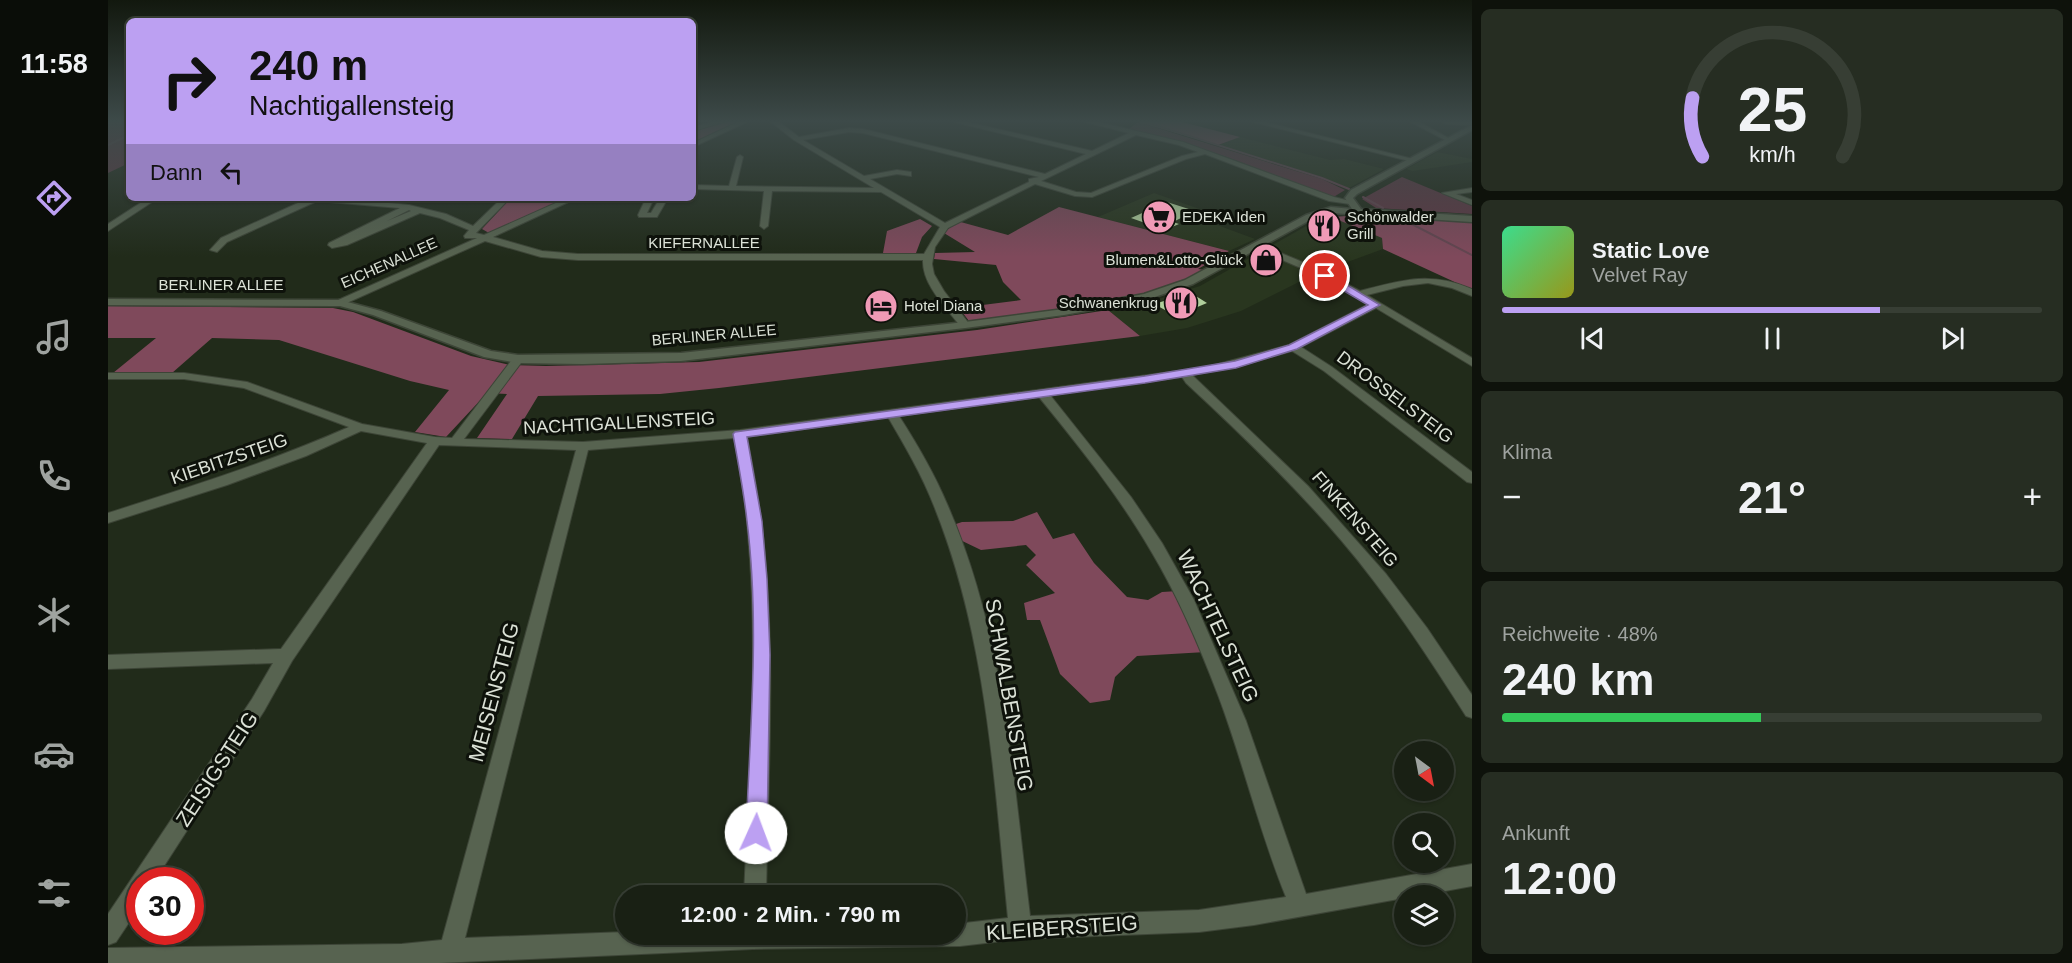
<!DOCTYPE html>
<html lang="de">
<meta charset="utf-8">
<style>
:root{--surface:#192014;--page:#262d22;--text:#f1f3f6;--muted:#9fa3a0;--line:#373e34;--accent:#bca0f2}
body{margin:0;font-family:Arial,sans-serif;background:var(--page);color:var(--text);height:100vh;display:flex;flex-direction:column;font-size:22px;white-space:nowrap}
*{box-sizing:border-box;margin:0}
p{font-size:20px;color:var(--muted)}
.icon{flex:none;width:33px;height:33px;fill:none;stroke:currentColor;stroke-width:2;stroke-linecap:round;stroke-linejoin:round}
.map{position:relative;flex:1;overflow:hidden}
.panel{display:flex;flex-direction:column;gap:9px;padding:9px;background:#0e120b;width:600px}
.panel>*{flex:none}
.guide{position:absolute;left:18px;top:18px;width:570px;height:183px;border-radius:9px;box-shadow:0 2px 4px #0004,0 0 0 2px var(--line);background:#bca0f2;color:#111;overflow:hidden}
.needle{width:39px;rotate:148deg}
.buttons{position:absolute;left:1286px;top:741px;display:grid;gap:12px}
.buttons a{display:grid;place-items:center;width:60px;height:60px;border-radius:50%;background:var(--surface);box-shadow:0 2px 4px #0004,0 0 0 2px var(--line);font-size:30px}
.speed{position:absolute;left:18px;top:867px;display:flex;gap:12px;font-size:30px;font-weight:700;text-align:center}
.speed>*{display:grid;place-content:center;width:78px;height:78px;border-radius:50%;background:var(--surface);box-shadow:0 2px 4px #0004,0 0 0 2px var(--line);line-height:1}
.speed .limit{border:9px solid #d22;background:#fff;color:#111}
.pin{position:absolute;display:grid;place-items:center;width:51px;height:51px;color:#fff;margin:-26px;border:3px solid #fff;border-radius:50%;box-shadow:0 2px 6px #0007}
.me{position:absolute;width:66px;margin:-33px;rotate:2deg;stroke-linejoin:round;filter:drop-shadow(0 0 4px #0008)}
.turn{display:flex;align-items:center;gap:21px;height:126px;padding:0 24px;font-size:27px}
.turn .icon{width:78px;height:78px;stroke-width:2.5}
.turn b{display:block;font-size:42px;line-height:51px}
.then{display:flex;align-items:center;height:57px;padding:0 24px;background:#0003;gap:12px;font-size:22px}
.big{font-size:45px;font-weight:600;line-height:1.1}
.panel .widget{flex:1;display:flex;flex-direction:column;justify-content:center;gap:9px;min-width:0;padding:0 21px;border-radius:9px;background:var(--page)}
.panel .dial{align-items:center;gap:0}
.dial svg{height:156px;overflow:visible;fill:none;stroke:var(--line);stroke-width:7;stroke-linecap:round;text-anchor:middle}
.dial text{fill:var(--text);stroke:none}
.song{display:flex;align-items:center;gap:18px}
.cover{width:72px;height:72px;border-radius:9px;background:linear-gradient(135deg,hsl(150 70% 55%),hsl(60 70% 35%))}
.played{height:6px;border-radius:3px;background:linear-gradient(90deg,var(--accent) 70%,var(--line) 70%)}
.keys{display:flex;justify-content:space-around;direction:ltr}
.heat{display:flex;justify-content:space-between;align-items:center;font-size:33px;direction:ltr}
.charge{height:9px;border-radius:4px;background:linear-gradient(90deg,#34c759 48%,var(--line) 0)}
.trip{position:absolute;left:507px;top:885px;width:351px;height:60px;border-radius:30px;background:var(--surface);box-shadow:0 2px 4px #0004,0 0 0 2px var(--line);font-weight:600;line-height:60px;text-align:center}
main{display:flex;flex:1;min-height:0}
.tabs{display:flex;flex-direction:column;width:108px;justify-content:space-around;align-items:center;background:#0a0d08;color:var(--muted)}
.tabs .icon{width:42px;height:42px}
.tabs .active{color:var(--accent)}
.tabs b{font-size:27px;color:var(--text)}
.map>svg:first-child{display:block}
</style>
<main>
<nav class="tabs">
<b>11:58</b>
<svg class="icon active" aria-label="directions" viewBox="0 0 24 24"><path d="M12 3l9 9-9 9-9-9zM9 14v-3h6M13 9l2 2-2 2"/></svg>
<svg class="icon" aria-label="music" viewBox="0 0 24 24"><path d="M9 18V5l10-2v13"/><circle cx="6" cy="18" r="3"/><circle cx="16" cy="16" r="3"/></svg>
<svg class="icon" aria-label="phone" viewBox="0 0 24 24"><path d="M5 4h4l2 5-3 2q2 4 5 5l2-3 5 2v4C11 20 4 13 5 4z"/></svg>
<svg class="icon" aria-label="climate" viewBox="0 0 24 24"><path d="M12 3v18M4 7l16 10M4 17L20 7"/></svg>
<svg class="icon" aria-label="car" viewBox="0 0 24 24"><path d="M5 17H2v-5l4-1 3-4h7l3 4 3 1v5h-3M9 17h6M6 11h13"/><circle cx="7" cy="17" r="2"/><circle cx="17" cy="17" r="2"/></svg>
<svg class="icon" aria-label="filters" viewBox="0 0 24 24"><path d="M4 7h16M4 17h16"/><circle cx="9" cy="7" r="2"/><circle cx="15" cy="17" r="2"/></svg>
</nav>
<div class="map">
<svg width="1364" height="963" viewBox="0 0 1364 963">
<rect width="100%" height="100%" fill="#212b1a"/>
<path fill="#29361f" d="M1132 137 1222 160 1236 159 1276 169 1241 188 1219 179 1110 145Z
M1329 152 1364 159V162L1305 171 1298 169Z
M1046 193 1106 214 1093 219 1147 239 1121 251 990 217Z
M1223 217 1274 238 1275 249 1207 274 1133 311 1079 328 1032 336 1000 310 1054 298 1092 286 1200 225Z"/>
<path fill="#5d3844" d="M0 122H21V163L0 173Z
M1030 122 1214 179 1237 190 1224 198C1157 172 1092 143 1021 129Z
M1294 177 1364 206V214L1268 208 1254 199Z"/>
<path fill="#7f495b" d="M617 122H631L585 143V129Z
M1030 122H1074L1132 137 1110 145Z
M403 198H460L381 233 374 229Z
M951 207 1121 251 1090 269 1097 270C1025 306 940 310 861 321L851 308 913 300 895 282 888 265 826 259 827 253 867 252 836 233 849 221 900 235Z
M1239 216 1364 222V290L1275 249 1274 238 1223 217Z
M812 219 824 226 814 237 808 253H775L779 231Z
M0 306 225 308 245 312 363 356 402 365 438 366 591 362 869 330 1000 310 1032 336 611 388 552 394 430 396 404 439 369 438 399 394 379 393 338 437 307 432 341 390 302 381 171 340 104 338 64 373H5L48 338H0Z
M929 512 945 539 966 533 986 563 1019 597 1040 600 1054 592 1070 591 1098 652 1029 656 1007 677 1002 700 982 703 952 674 932 620H919L916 603 947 593 918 565 928 555 918 545 873 550 846 537 842 526 854 522 905 521Z"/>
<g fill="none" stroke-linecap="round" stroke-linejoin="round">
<path stroke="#634550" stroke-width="2" d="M1037 122 1214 178 1241 189
M0 145 21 135
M1255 197 1275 208
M1294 219 1364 255"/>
</g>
<path fill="#b0cf9c" d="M1059 202 1087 211 1065 222 1071 224 1057 230 1023 218Z
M1083 293 1099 303 1068 316 1046 304Z"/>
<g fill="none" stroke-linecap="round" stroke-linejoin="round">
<g stroke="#3d4537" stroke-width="2">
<path id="street" d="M604 122H616L585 131V127Z
M630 122H639L585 147V143Z
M663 122H671L691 137 741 128 755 129 937 174 978 154 846 122H859L984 151 1021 133 977 122H990L1075 142 1226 197 1246 202 1242 204 1221 201 1097 154 1078 159 984 197 967 196 927 184 840 228 827 247 824 264 826 274 836 291 862 325 857 328 853 327C839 308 814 285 815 260H470L433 257 377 241 232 306 227 303 228 301 369 238H357L356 236 361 230 332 218 312 213 239 245 224 248 220 245 221 243 292 208 209 201 119 242 109 252 102 250 113 238 201 198H231L301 205 338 214 365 226 394 198H402L368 233 376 235 459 198H469L385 237 434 251 470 254H816L832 227 773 192 664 191 660 226 656 229 652 226 656 191 585 189V185L621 186 629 157 632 155 635 157 628 186 766 188 686 140ZM741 132 755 133 931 177 921 179V182L837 223 762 179 789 174 803 176V172L789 170 756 176 695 140ZM1028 135 1071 145 1090 152 1074 156 983 193 968 192 933 181ZM301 210 303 211 279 221Z
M1145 122H1157L1309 160 1305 162Z
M1303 122H1311L1344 140 1339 141Z
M1335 122H1364V125L1338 124Z
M1364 188V192L1348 194 1364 200V205L1334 193Z
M40 198H50L0 231V224Z
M538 198H546L539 213H543L552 198H560L549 217H531L530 215Z
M1149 243 1209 268 1252 291C1294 280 1322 271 1364 289V296L1344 288 1320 283 1295 286 1259 295 1364 358V366L1268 308 1193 347 1224 367 1364 472V483L1359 482 1216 371 1184 351 1128 367 1084 375 1200 486 1278 574 1319 628 1364 695V718L1358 716C1319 655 1280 595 1233 540 1185 484 1132 433 1078 383L1074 377 942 395 1023 497 1054 543 1086 600 1138 721 1198 894 1364 864V886L1310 896H1296V898L1146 925 1091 932 912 939 852 946 645 949 331 963H0V948L294 944 334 940 468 450 331 445 184 661 156 711 47 880H32V906L8 942 0 945V914L144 699 165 663 0 669V655L173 649 319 443 253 431 198 456 119 485 0 523V513C82 487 162 462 241 427L136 388 76 379H0V373H76L139 382 254 424 327 437 344 438 406 357 410 356 416 359 356 439 475 442 632 430 1099 367 1181 345 1261 304 1202 272 1146 248 1145 246ZM931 397C971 446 1011 496 1043 551 1070 596 1091 645 1110 695 1135 761 1151 831 1178 897L1091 910 922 916C905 778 896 633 839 504 826 473 809 444 791 416ZM780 417C797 446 814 475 826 506 879 637 886 780 900 918L848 924V934H518V932L357 938 480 450 626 438C632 470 638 502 640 534 651 654 641 775 636 896H658C660 776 668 655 655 536 652 503 645 470 639 437Z"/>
</g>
<g stroke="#3d4537" stroke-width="3">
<path id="secondary" d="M1364 125V130L1249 194 1245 198 1253 209 1364 216V222L1224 213 1204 219 1085 284 1038 300 956 315 857 328 573 361 475 364 410 363 376 357 265 315 232 306 0 305V299L232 300 273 311 383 351 410 355 573 353 857 322 956 309 1036 294 1077 280 1198 215 1223 207 1244 209 1237 198 1243 190Z"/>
</g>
<use href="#street" fill="#576350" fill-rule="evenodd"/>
<use href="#secondary" fill="#576350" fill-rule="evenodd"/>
</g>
<linearGradient id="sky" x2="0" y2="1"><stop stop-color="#12180e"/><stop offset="0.47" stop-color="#3d4a49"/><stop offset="1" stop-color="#3d4a49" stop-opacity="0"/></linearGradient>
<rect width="1364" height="257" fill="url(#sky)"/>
<path fill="#bca0f2" stroke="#7a689d" stroke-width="1.5" d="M1214 274H1221L1272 305 1189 349 1128 368 1037 383 639 437 654 521 659 579 662 655 659 833 656 841 648 844 641 841 638 833C642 730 652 624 639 521 636 492 630 463 625 434L627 432 1037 376 1127 361 1181 345 1260 305 1214 278Z"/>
<defs>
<g id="supermarket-disc" transform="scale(1.725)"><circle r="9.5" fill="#f09ab6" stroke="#0e120b"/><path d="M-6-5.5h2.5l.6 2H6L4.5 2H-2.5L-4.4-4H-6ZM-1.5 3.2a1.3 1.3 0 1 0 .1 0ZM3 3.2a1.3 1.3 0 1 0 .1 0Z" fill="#111"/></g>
<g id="restaurant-disc" transform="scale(1.725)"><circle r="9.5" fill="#f09ab6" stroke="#0e120b"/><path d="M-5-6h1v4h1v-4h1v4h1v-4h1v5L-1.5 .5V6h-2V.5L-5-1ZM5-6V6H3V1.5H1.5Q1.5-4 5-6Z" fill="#111"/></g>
<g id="shop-disc" transform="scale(1.725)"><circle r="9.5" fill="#f09ab6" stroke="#0e120b"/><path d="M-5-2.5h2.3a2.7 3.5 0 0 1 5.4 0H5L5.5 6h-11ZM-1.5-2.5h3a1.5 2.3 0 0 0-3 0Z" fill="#111"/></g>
<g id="hotel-disc" transform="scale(1.725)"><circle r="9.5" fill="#f09ab6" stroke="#0e120b"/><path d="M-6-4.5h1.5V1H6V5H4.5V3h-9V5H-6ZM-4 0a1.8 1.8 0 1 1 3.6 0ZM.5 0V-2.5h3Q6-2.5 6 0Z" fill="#111"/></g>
</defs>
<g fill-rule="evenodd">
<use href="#supermarket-disc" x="1051" y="217"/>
<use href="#restaurant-disc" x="1216" y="226"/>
<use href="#shop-disc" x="1158" y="260"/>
<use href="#restaurant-disc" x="1073" y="303"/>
<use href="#hotel-disc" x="773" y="306"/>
</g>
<g text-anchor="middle" stroke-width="6" stroke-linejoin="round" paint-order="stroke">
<g font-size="15" fill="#dce2d7" stroke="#0e120b" text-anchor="start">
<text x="1074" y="222">EDEKA Iden</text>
<text x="1239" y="222">Schönwalder<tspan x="1239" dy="17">Grill</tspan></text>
<text x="1135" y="265" text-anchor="end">Blumen&amp;Lotto-Glück</text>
<text x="1050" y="308" text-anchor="end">Schwanenkrug</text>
<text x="796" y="311">Hotel Diana</text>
</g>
<g font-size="15" fill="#dce2d7" stroke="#0e120b">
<text x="596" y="248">KIEFERNALLEE</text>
<text transform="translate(281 263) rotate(-24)" y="5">EICHENALLEE</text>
<text x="113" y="290">BERLINER ALLEE</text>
<text transform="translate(606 335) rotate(-5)" y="5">BERLINER ALLEE</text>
</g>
<g font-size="18" fill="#dce2d7" stroke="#0e120b">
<text transform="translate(1287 397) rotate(37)" y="6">DROSSELSTEIG</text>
<text transform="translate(511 423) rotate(-3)" y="6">NACHTIGALLENSTEIG</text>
<text transform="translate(121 459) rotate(-19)" y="6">KIEBITZSTEIG</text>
<text transform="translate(1247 519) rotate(49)" y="6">FINKENSTEIG</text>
</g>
<g font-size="21" fill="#dce2d7" stroke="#0e120b">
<text transform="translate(1110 626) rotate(65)" y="7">WACHTELSTEIG</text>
<text transform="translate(386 692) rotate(-75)" y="7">MEISENSTEIG</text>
<text transform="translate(901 695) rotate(80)" y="7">SCHWALBENSTEIG</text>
<text transform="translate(109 769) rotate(-57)" y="7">ZEISIGSTEIG</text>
<text transform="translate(954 928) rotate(-4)" y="7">KLEIBERSTEIG</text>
</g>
</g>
</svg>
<div class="buttons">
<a><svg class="needle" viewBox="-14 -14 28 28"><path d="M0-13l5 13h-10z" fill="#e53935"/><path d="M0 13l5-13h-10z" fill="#9fa3a0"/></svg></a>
<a><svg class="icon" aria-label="search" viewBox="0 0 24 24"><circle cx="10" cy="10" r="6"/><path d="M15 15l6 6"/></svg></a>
<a><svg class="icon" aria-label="layers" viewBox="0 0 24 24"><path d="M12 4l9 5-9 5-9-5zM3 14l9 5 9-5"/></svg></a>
</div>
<div class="speed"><div class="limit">30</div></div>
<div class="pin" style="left:1217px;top:276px;background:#d93025"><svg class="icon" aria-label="arrive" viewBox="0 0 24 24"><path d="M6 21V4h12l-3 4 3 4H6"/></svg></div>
<svg class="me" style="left:648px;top:833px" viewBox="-20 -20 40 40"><circle r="19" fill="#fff"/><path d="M0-13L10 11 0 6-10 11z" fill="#bca0f2"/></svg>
<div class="trip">12:00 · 2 Min. · 790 m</div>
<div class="guide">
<div class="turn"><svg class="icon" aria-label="right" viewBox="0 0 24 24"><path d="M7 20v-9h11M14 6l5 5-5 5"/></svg><div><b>240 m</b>Nachtigallensteig</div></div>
<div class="then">Dann<svg class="icon" aria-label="left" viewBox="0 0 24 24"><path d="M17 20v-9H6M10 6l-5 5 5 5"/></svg></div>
</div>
</div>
<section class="panel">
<div class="widget dial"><svg viewBox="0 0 100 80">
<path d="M14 69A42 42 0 1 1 86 69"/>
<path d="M14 69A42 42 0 0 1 9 39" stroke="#bca0f2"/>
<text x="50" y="56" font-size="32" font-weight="700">25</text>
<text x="50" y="72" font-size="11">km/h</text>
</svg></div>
<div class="widget">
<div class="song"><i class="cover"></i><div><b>Static Love</b><p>Velvet Ray</p></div></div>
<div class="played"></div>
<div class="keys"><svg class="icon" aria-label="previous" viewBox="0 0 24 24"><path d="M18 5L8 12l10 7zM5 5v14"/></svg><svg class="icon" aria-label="pause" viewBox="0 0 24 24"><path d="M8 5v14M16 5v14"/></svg><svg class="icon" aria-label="next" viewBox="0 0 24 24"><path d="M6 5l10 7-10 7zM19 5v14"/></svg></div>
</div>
<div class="widget"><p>Klima</p>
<div class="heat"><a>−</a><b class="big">21°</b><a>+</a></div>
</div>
<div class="widget"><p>Reichweite · 48%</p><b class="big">240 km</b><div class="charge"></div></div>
<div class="widget"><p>Ankunft</p><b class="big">12:00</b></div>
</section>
</main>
